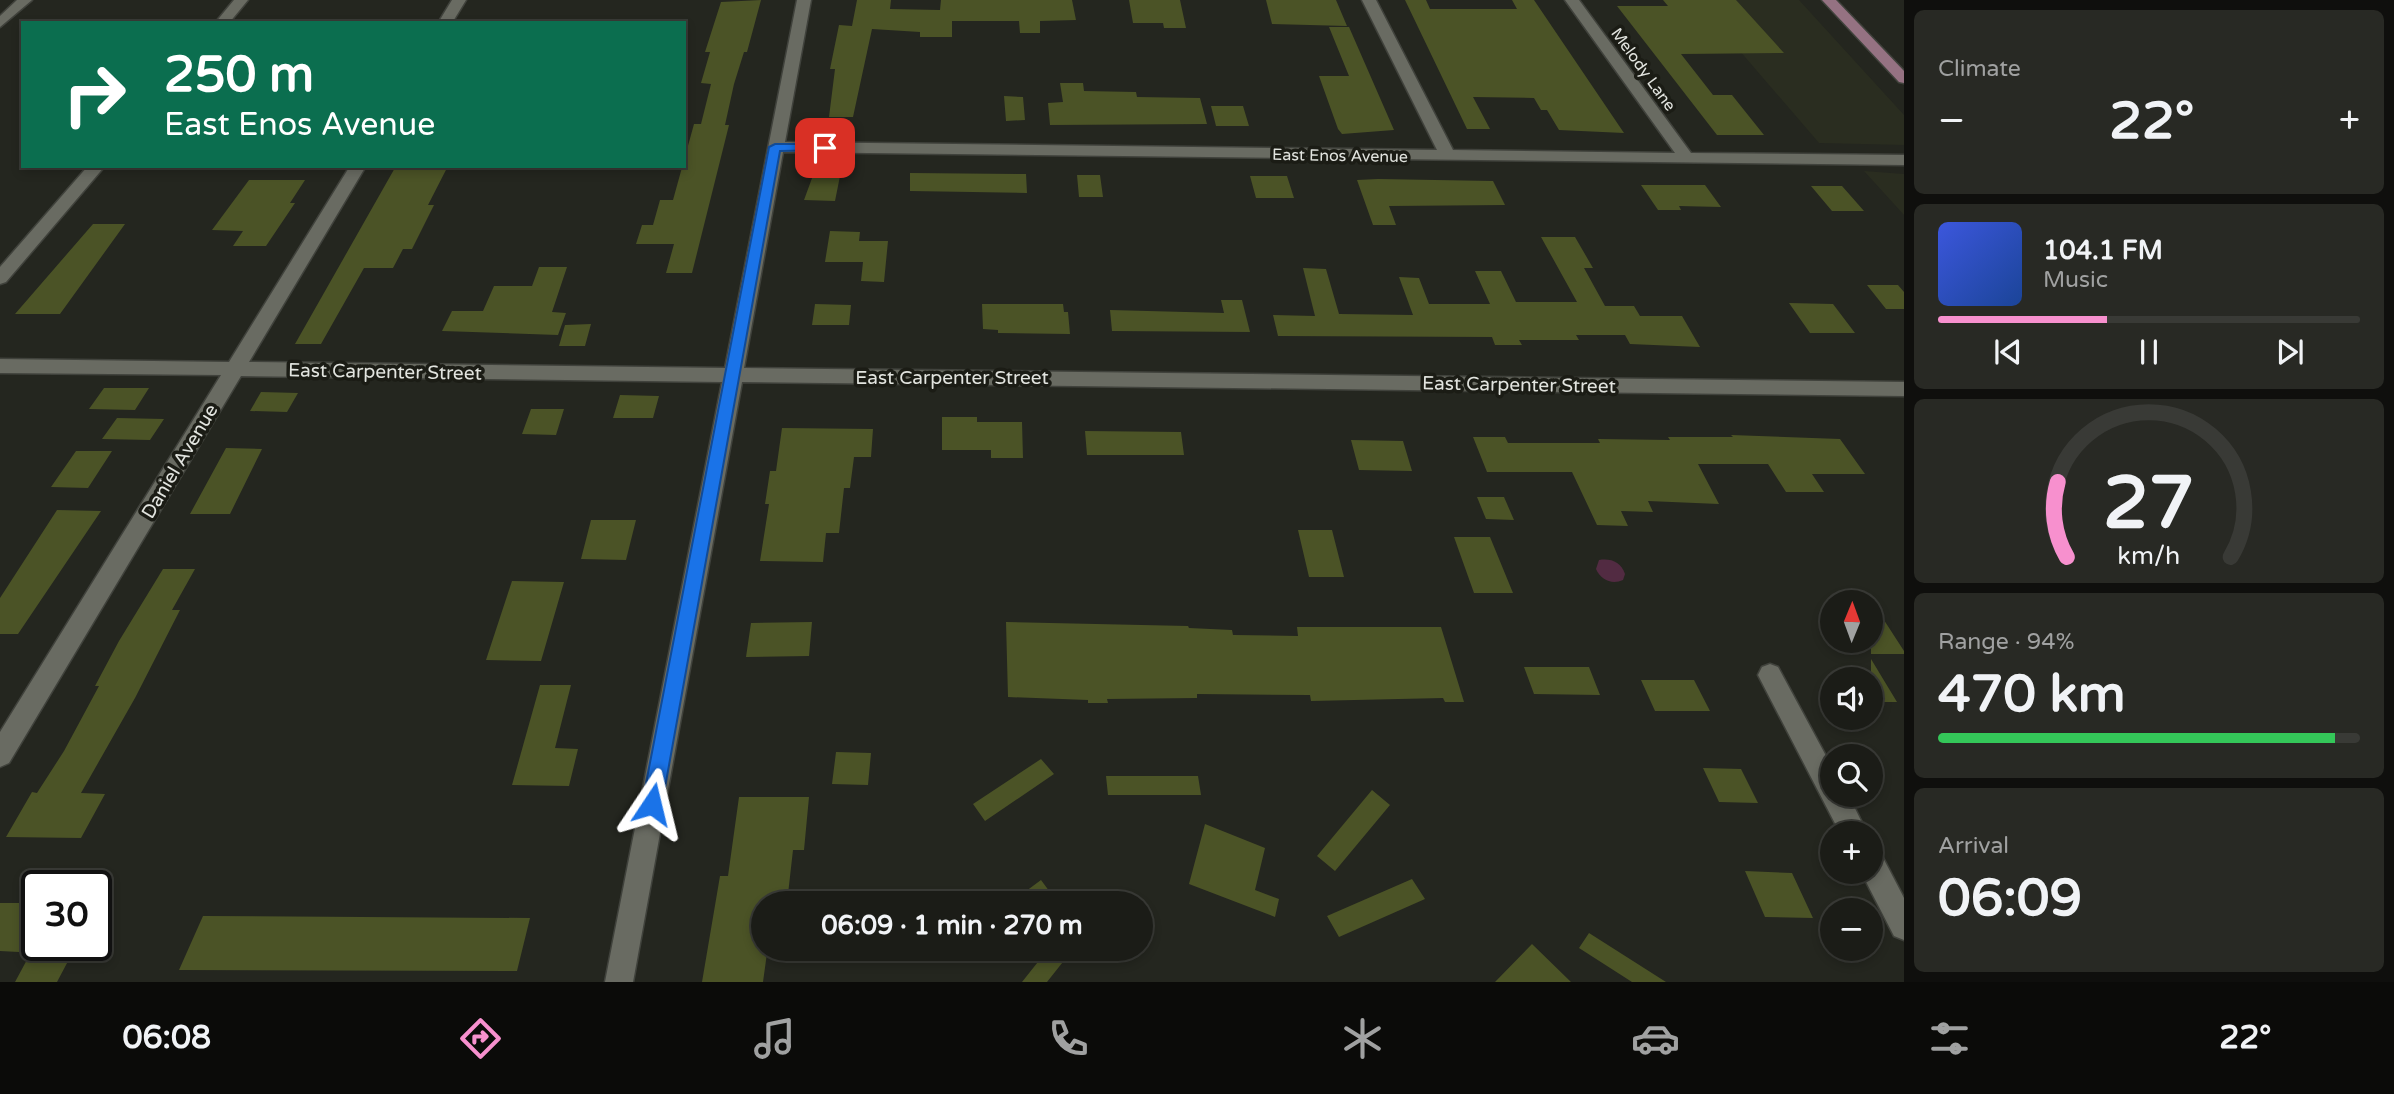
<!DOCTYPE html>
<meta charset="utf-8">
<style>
:root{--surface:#1b1c17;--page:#282924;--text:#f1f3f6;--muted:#a0a1a1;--line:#393a36;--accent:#f790ce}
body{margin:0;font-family:"Varela Round",sans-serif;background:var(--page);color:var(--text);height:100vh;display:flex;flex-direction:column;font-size:26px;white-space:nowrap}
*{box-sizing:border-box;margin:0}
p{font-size:23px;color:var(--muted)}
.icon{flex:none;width:38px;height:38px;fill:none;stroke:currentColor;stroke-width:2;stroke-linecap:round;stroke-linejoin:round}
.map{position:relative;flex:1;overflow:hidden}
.details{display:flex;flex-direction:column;gap:10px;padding:10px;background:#0f0f0d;width:490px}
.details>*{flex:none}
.top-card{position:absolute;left:21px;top:21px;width:665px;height:147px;border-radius:0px;box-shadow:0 4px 10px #0003,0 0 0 2px var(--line);background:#0b6e4f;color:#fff;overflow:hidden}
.needle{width:46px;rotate:1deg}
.controls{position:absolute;left:1820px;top:590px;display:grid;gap:14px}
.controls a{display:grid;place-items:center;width:63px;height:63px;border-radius:50%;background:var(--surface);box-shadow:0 4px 10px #0003,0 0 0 2px var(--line);font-size:35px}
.speed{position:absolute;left:21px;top:870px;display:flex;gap:14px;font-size:35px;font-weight:700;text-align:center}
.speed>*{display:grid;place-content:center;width:91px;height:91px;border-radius:50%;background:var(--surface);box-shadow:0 4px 10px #0003,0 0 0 2px var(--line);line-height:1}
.speed .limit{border:4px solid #111;border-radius:10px;background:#fff;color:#111}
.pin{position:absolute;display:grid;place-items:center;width:60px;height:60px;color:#fff;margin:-30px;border-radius:14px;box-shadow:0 4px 10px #0006}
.me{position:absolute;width:77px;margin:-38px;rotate:10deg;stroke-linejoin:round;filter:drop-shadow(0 0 5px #0008)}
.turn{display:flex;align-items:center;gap:24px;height:147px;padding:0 28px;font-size:32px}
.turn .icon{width:91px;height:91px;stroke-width:2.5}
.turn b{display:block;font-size:49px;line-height:60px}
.big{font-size:52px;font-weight:700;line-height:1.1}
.details .tile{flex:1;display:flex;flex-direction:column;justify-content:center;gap:10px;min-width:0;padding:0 24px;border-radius:10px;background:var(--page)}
.details .dial{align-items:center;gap:0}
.dial svg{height:182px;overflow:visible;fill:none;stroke:var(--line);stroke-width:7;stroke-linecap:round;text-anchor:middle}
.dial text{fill:var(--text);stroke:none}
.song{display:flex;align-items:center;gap:21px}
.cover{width:84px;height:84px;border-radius:10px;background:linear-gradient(135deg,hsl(230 70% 55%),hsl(220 70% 35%))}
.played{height:7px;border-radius:4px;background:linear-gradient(90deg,var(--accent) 40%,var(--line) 40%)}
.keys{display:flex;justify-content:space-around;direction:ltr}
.heat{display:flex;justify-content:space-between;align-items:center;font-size:38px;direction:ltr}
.charge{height:10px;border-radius:5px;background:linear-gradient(90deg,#34c759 94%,var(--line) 0)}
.trip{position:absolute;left:751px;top:891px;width:402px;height:70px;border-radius:35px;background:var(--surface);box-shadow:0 4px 10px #0003,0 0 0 2px var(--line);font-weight:700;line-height:70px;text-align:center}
.dock{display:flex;height:112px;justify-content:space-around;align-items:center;background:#0b0b09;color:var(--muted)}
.dock .icon{width:49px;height:49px}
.dock .on{color:var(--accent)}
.dock b{font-size:32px;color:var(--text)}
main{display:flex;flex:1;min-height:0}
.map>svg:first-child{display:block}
</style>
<main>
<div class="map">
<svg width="1904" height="982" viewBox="0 0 1904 982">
<rect width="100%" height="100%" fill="#24261f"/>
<path fill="#2a2d20" d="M1696 0H1799L1904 115V145L1819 143Z
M1864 171 1904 174V215Z"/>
<path fill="#522b42" d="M1599 560C1611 558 1621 562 1625 574L1623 580C1612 585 1601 580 1596 569Z"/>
<path fill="#4b5326" d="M761 0 747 52H744L734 84 725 125H729L692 273H666L674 244H636L642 225H653L660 200H673L694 124H701L711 84 701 83 710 52H705L721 2Z
M857 0H891L890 9 940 10 941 0H1072L1076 20 1040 21V33H1020L1019 21H952V37H920V32L872 29 853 117H829L835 69H830L839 25 852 26Z
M1129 0H1180L1186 28H1164L1163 23H1133Z
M1266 0H1336L1347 26 1272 24Z
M1405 0H1426L1430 9H1517L1512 0H1534L1624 133 1559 130 1547 110H1541L1534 98 1473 97 1490 129H1467Z
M1663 0H1736L1784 53 1681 54 1713 95H1732L1764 135H1717L1617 6H1668Z
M1329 27H1349L1394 130 1342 134 1338 129 1319 76H1349Z
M1060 83H1083L1084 91 1136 92 1137 97 1200 98 1207 124 1050 125 1048 103 1063 102Z
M1004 96 1023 97 1025 120 1006 121Z
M1211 106H1243L1249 126H1216Z
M396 166H448L428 205H434L412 249H403L393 268H364L321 344H295Z
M815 170 841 171 835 201 804 200Z
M910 173 1026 174 1027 193 910 191Z
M1077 175H1100L1103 197H1079Z
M1250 176H1287L1294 198H1256Z
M1378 179 1493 181 1505 205 1389 206 1396 225H1373L1357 180Z
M249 180H305L290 203H295L266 246H233L243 231 212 230Z
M1641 185H1705L1721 207 1679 206 1681 210H1658Z
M1811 186H1842L1864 211H1832Z
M93 224H125L60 314H15Z
M830 231 860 232 859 241H888L884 282 861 281 863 262H825Z
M1541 237H1575L1593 268H1584L1605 306H1634L1640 316H1682L1700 347 1630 344 1625 335H1576L1579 340H1519L1522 345H1495L1492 337 1278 336 1273 315 1315 316 1303 268 1326 269 1339 314 1413 315 1399 277 1419 278 1429 304H1490L1475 271H1501L1516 302H1577Z
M539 267H567L552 312 566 313 558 335 442 331 452 311H483L494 286H532Z
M1867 285H1898L1904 292V309H1886Z
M1221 300H1242L1250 332 1112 331 1110 310 1224 313Z
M1789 303 1833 304 1855 333H1810Z
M815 304 851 305 849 325H812Z
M982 304H1063L1064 312H1068L1070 334 998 333V330L983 329Z
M591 324 585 346H559L565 325Z
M104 388H149L135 410 89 409Z
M261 392 298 393 287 412 250 411Z
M620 395 659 396 653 418H613Z
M531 409H564L556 435 522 434Z
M942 417H977V422H1022L1023 458H991V450H942Z
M117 418 164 419 150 440 102 439Z
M782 428 873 429 871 457H854L850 488H844L839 533H826L823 562 760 561 769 504H765L770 471H776Z
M1085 431 1181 432 1184 455H1087Z
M1731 435 1840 439 1865 474H1812L1824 492H1786L1768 464H1698L1719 504 1648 501 1653 512 1621 511 1628 526 1597 525 1572 472H1487L1473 437H1505L1508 443H1600L1598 439 1670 440 1668 437H1733Z
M1351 440 1403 441 1412 471 1359 470Z
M226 448 262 449 230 514H190Z
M76 451H112L88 488 51 487Z
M1477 497H1504L1514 520 1486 519Z
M57 510 101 511 18 634H0V598Z
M591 520H636L626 560 581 559Z
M1298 530H1332L1344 577H1309Z
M1454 537H1490L1513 593H1474Z
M163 569H195L172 610H180L135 698 81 793 105 794 81 838 6 837 32 792 37 793 64 751 99 686H95L119 641Z
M512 581 564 582 541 661 486 660Z
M1871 600 1904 651V654H1871Z
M812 622 809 656 746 657 751 623Z
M1006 622 1188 626 1189 628 1232 630 1233 635 1298 636 1297 627H1441L1464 702H1445L1443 698 1311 701 1310 695 1197 694V698L1107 699 1108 703H1088V700L1008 697Z
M1871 659 1897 702H1871Z
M1524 667H1589L1600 695 1534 694Z
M1641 680H1694L1710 711H1655Z
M540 685H571L555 748 578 749 569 786 512 785Z
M836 752 871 753 868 785 832 784Z
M1041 759 1054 774 985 821 973 804Z
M1703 768 1741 769 1758 803 1719 802Z
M1106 776H1198L1201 795H1108Z
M1372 790 1390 805 1335 871 1317 856Z
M739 797H809L804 850H793L787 903H763V953H767L763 982H702L720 876H728Z
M1205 824 1265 848 1255 890 1279 899 1275 917 1189 884Z
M1745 871 1792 873 1813 918 1765 917Z
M1412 879 1425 899 1339 937 1327 916Z
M1041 880 1058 903H1010Z
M0 903H37V918L19 952 0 951Z
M203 916 530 918 517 971 179 970Z
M1589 933 1666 982H1632L1579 948Z
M36 943 76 946 57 982H15Z
M1532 944 1571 982H1495Z
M1049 948H1074L1047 982H1022Z"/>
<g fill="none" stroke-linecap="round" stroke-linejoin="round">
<g stroke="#40423c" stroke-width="3">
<path id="street" d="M17 0H32L0 27V16Z
M234 0H248L229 23H215Z
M452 0H466L452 23H438Z
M797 0H811L785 142 1437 150 1362 0H1376L1453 150 1675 153 1565 0H1579L1691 153 1904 155V165L783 152 744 368 1904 382V396L742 382 633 982H605L722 382 241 376 9 763 0 767V732L221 375 0 373V359L229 362 350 166H366L249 362 725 368Z
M88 166H105L6 282 0 284V267Z
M1770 664 1778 667 1832 767V794H1848L1867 833H1840L1758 675 1762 667Z
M1871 851 1881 854 1904 898V940L1894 936 1861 872H1871Z"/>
</g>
<g stroke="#40423c" stroke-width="3">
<path id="secondary" d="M1822 0H1836L1904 71V83L1899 82Z"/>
</g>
<use href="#street" fill="#696b62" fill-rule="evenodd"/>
<use href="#secondary" fill="#957282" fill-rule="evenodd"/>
</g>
<path fill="#1a73e8" stroke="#114b97" stroke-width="2" d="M825 144 830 145V150L780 151 662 804 659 811 652 814 645 811 642 804 769 147 775 144Z"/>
<g text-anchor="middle" stroke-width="7" stroke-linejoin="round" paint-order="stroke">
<g font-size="16" fill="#e2e4df" stroke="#1b1c15">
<text transform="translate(1644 69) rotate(54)" y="6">Melody Lane</text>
<text transform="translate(1340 155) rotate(1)" y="6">East Enos Avenue</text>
</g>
<g font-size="19" fill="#e2e4df" stroke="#1b1c15">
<text transform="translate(385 371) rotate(1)" y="7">East Carpenter Street</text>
<text x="952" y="384">East Carpenter Street</text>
<text transform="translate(1519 384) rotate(1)" y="7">East Carpenter Street</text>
<text transform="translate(179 461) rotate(-59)" y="7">Daniel Avenue</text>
</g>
</g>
</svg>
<div class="controls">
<a><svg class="needle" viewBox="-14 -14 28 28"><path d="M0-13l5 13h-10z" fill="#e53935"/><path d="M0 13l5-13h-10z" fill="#a0a1a1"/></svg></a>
<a><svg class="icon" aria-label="sound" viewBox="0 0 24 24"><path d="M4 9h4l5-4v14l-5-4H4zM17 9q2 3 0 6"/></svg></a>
<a><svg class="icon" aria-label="search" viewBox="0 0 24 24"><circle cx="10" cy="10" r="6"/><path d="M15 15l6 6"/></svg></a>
<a>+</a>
<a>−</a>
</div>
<div class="speed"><div class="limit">30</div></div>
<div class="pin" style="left:825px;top:148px;background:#d93025"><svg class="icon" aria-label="arrive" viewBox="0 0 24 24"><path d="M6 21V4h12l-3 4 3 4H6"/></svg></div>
<svg class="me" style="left:652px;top:804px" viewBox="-20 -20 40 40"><path d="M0-17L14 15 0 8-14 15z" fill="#1a73e8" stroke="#fff" stroke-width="4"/></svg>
<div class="trip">06:09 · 1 min · 270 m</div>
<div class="top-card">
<div class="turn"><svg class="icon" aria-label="right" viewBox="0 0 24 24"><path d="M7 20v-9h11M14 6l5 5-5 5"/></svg><div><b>250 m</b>East Enos Avenue</div></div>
</div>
</div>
<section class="details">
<div class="tile"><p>Climate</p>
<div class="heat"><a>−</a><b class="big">22°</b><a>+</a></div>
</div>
<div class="tile">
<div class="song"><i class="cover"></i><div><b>104.1 FM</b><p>Music</p></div></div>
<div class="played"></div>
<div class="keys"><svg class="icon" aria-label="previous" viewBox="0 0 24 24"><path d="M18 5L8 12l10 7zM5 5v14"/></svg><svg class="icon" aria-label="pause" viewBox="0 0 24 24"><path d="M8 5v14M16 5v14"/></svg><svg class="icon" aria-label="next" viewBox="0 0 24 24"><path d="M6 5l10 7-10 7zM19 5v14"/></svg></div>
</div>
<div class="tile dial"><svg viewBox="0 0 100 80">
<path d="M14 69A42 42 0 1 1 86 69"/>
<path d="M14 69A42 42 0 0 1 10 36" stroke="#f790ce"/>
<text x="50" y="56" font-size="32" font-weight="700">27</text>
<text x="50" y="72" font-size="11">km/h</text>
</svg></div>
<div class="tile"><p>Range · 94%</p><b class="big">470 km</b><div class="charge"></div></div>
<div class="tile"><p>Arrival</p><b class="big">06:09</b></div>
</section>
</main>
<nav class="dock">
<b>06:08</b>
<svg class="icon on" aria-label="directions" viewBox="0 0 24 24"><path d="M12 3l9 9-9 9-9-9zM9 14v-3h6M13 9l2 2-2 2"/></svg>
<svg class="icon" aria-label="music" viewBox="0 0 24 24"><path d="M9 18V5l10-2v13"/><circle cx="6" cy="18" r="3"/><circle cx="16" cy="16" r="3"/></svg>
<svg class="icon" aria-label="phone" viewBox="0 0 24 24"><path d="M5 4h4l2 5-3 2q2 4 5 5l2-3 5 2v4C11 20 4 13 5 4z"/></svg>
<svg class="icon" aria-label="climate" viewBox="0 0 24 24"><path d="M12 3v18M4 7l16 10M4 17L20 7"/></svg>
<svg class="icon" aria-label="car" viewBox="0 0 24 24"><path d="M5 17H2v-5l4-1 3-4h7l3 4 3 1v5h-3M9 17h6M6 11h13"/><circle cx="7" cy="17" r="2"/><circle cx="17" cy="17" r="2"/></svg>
<svg class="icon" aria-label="filters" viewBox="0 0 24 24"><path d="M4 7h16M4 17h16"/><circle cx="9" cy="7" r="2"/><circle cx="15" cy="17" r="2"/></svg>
<b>22°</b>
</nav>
